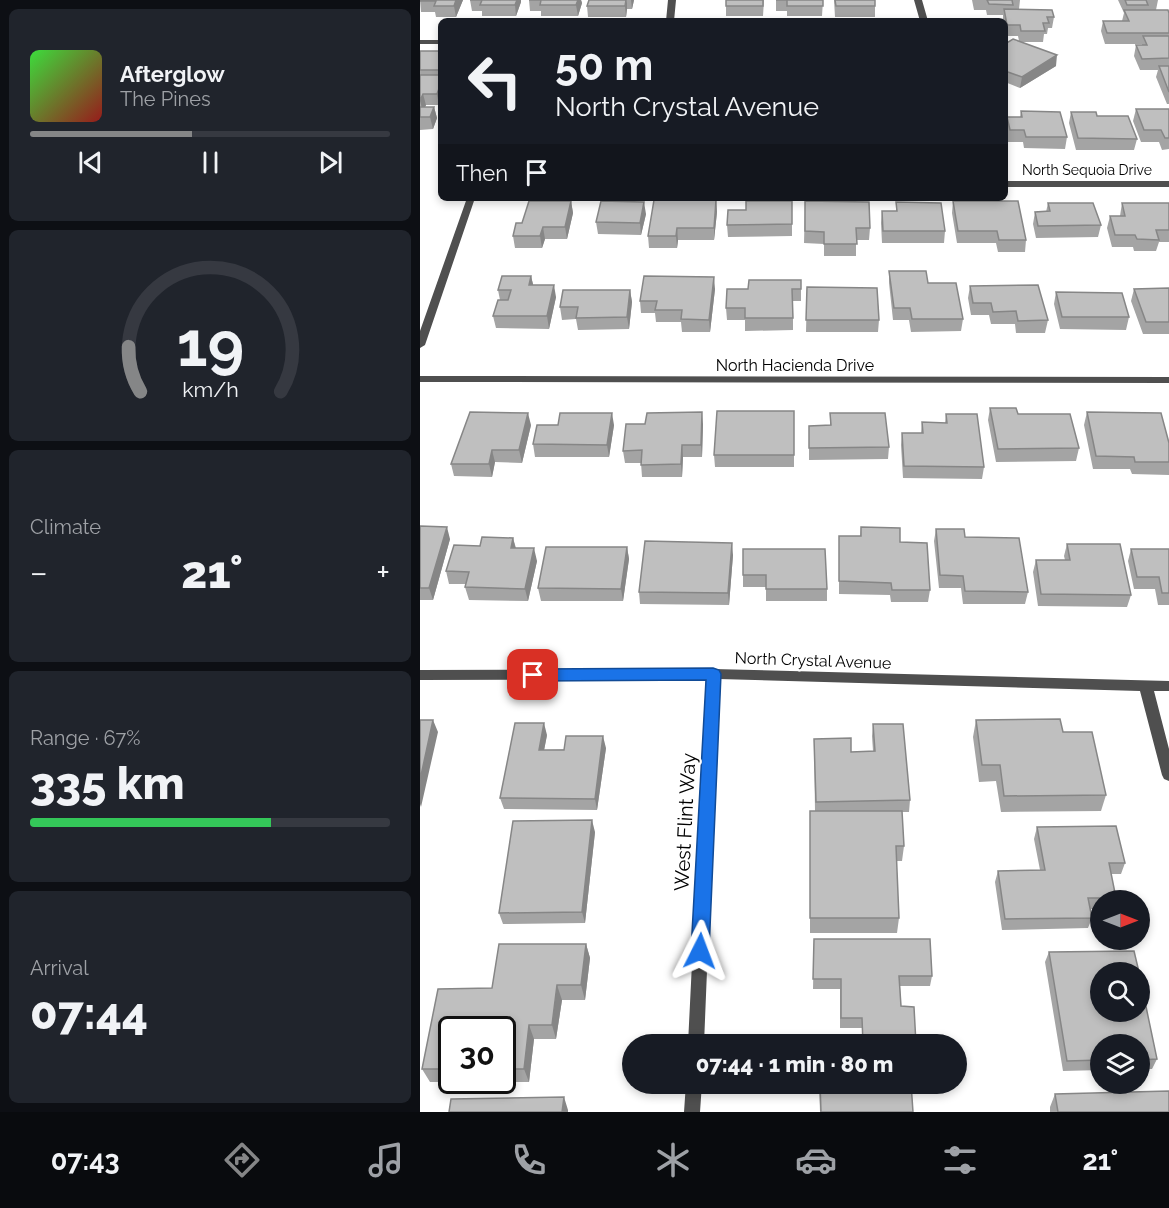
<!DOCTYPE html>
<meta charset="utf-8">
<style>
:root{--surface:#171b24;--page:#20242c;--text:#f1f3f6;--muted:#9ea1a6;--line:#363941;--accent:#858687}
body{margin:0;font-family:Raleway,sans-serif;background:var(--page);color:var(--text);height:100vh;display:flex;flex-direction:column;font-size:22px;white-space:nowrap}
*{box-sizing:border-box;margin:0}
p{font-size:20px;color:var(--muted)}
.icon{flex:none;width:33px;height:33px;fill:none;stroke:currentColor;stroke-width:2;stroke-linecap:round;stroke-linejoin:round}
.map{position:relative;flex:1;overflow:hidden}
.drawer{display:flex;flex-direction:column;gap:9px;padding:9px;background:#0d0f14;width:420px}
.drawer>*{flex:none}
.banner{position:absolute;left:18px;top:18px;width:570px;height:183px;border-radius:9px;box-shadow:0 3px 9px #0003;background:#171b24;color:var(--text);overflow:hidden}
.needle{width:39px;rotate:90deg}
.fabs{position:absolute;left:670px;top:890px;display:grid;gap:12px}
.fabs a{display:grid;place-items:center;width:60px;height:60px;border-radius:50%;background:var(--surface);box-shadow:0 3px 9px #0003;font-size:30px}
.speed{position:absolute;left:18px;top:1016px;display:flex;gap:12px;font-size:30px;font-weight:700;text-align:center}
.speed>*{display:grid;place-content:center;width:78px;height:78px;border-radius:50%;background:var(--surface);box-shadow:0 3px 9px #0003;line-height:1}
.speed .limit{border:3px solid #111;border-radius:9px;background:#fff;color:#111}
.pin{position:absolute;display:grid;place-items:center;width:51px;height:51px;color:#fff;margin:-26px;border-radius:12px;box-shadow:0 3px 9px #0006}
.me{position:absolute;width:66px;margin:-33px;rotate:3deg;stroke-linejoin:round;filter:drop-shadow(0 0 4px #0008)}
.turn{display:flex;align-items:center;gap:21px;height:126px;padding:0 18px;font-size:27px}
.turn .icon{width:78px;height:78px;stroke-width:2.5}
.turn b{display:block;font-size:42px;line-height:51px}
.then{display:flex;align-items:center;height:57px;padding:0 18px;background:#0003;gap:12px;font-size:22px}
.big{font-size:45px;font-weight:800;line-height:1.1}
.drawer .widget{flex:1;display:flex;flex-direction:column;justify-content:center;gap:9px;min-width:0;padding:0 21px;border-radius:9px;background:var(--page)}
.drawer .dial{align-items:center;gap:0}
.dial svg{height:156px;overflow:visible;fill:none;stroke:var(--line);stroke-width:7;stroke-linecap:round;text-anchor:middle}
.dial text{fill:var(--text);stroke:none}
.song{display:flex;align-items:center;gap:18px}
.cover{width:72px;height:72px;border-radius:9px;background:linear-gradient(135deg,hsl(120 70% 55%),hsl(0 70% 35%))}
.played{height:6px;border-radius:3px;background:linear-gradient(90deg,var(--accent) 45%,var(--line) 45%)}
.keys{display:flex;justify-content:space-around;direction:ltr}
.heat{display:flex;justify-content:space-between;align-items:center;font-size:33px;direction:ltr}
.charge{height:9px;border-radius:4px;background:linear-gradient(90deg,#34c759 67%,var(--line) 0)}
.trip{position:absolute;left:202px;top:1034px;width:345px;height:60px;border-radius:30px;background:var(--surface);box-shadow:0 3px 9px #0003;font-weight:800;line-height:60px;text-align:center}
.dock{display:flex;height:96px;justify-content:space-around;align-items:center;background:#090b0e;color:var(--muted)}
.dock .icon{width:42px;height:42px}
.dock .selected{color:var(--accent)}
.dock b{font-size:27px;color:var(--text)}
main{display:flex;flex:1;min-height:0}
.map>svg:first-child{display:block}
</style>
<main>
<section class="drawer">
<div class="widget">
<div class="song"><i class="cover"></i><div><b>Afterglow</b><p>The Pines</p></div></div>
<div class="played"></div>
<div class="keys"><svg class="icon" aria-label="previous" viewBox="0 0 24 24"><path d="M18 5L8 12l10 7zM5 5v14"/></svg><svg class="icon" aria-label="pause" viewBox="0 0 24 24"><path d="M8 5v14M16 5v14"/></svg><svg class="icon" aria-label="next" viewBox="0 0 24 24"><path d="M6 5l10 7-10 7zM19 5v14"/></svg></div>
</div>
<div class="widget dial"><svg viewBox="0 0 100 80">
<path d="M14 69A42 42 0 1 1 86 69"/>
<path d="M14 69A42 42 0 0 1 8 46" stroke="#858687"/>
<text x="50" y="56" font-size="32" font-weight="700">19</text>
<text x="50" y="72" font-size="11">km/h</text>
</svg></div>
<div class="widget"><p>Climate</p>
<div class="heat"><a>−</a><b class="big">21°</b><a>+</a></div>
</div>
<div class="widget"><p>Range · 67%</p><b class="big">335 km</b><div class="charge"></div></div>
<div class="widget"><p>Arrival</p><b class="big">07:44</b></div>
</section>
<div class="map">
<svg width="749" height="1112" viewBox="0 0 749 1112">
<rect width="100%" height="100%" fill="#fff"/>
<g fill="none" stroke-linecap="round" stroke-linejoin="round">
<path fill="#4f4f4f" fill-rule="evenodd" d="M248 0H256L254 21H246Z
M494 0H502L508 21H500Z
M0 40H21V44H0Z
M585 181H749V187H585Z
M47 198H55L5 345 0 348V331Z
M0 376 749 377V383L0 382Z
M293 669 749 681V691H734L749 749V781L744 779 742 775 720 691 299 679 284 1044H268L286 679 0 680V670Z
M266 1083H282L280 1112H264Z"/>
</g>
<path fill="#a4a4a4" fill-rule="evenodd" d="M0 0H43L36 17H16L15 12H1Z
M50 0H101V2L96 16H62V11H52Z
M109 0H161L162 3 158 16H121V11H110Z
M169 0H214L212 9H207L206 17H168L167 6Z
M306 0H344L343 16H306Z
M356 0H403L402 16H367V11H356Z
M414 0H455V17H415Z
M552 0H600L599 9 634 17 632 28H628L627 34H624L623 42H601L636 66 600 88 585 82V44L599 41 598 36H585V21H583V15H567L566 10H554Z
M698 0H738L736 10 749 13V104H747L736 77 738 70H720L714 56 716 45H722V44H685L681 31 683 21H702L704 13Z
M0 51H21V101L19 105H6L5 107H14L17 118 13 129 0 130Z
M716 109H749V149L742 150 739 142H721L713 121Z
M601 111 647 137 645 149 604 148 603 142H588L585 128 587 117H600Z
M651 112 677 116 717 139 714 150H656L649 123Z
M296 200 297 212 294 240H258L257 248H229L228 236Z
M151 201 153 213 147 239H125L122 248H95L93 236Z
M372 201V236L308 237 307 225 326 210Z
M385 201 450 228 449 240H436V256H404V244L384 243Z
M533 201 606 240 605 252H578L576 243H537L532 213Z
M476 202 525 231 524 243H462L461 223 462 211H476Z
M628 203 681 225 678 237 616 238 613 224 615 212H626Z
M702 203H749V242H739L736 251H714L713 247H692L687 228 690 216H700Z
M226 214 221 235 178 234 176 222Z
M469 271 508 283 543 319 541 331 491 332 489 320H473L469 283Z
M111 276 113 285 136 297 129 329 76 328 73 316 80 300 78 290Z
M381 280V301H373V330L325 331V320H307L306 308 328 289Z
M550 286 628 320 625 333H596L595 324H571L569 315H551L548 298Z
M387 287 459 320 458 332H386Z
M749 288V334H723L711 301 714 289Z
M295 289 290 332H262L261 322H236L235 313H221L220 301Z
M210 290 212 302 209 329 158 330 156 319 142 320 140 307Z
M636 292 709 317 706 330 640 329 634 304Z
M570 408 598 414 659 448 656 461 576 462 568 420Z
M374 411V467H295L294 455Z
M667 412 749 443V475L712 474 710 469H673L664 425Z
M410 413 469 447 468 459 389 460V426L410 425Z
M526 414 564 467 562 479 483 478 481 445 482 433H501L502 422 525 423Z
M283 424 282 457H263L262 477H222L221 463H205L203 451Z
M111 425 102 463 75 462 72 477 34 476 31 464Z
M138 425H194L189 457H115L113 444Z
M0 526 30 539 13 600H0Z
M441 527 480 542 510 590 508 602H471L470 595 419 594V536H440Z
M516 529 545 537 608 592 605 604H543L541 588H519L514 541Z
M93 538 96 548 117 561 108 601 49 600 45 587 46 584H29L26 571 60 546Z
M647 544 711 595 707 607 618 606 613 572 616 560H645L644 556Z
M207 547 209 559 203 601H121L118 588Z
M323 549 407 589V601H346V587H323Z
M711 549H749V605H738L735 589H714L708 561Z
M313 555 309 605 220 604 219 592Z
M556 720 686 795 681 811 581 812 576 781 559 782 553 737Z
M453 724 490 800 489 812H482L484 846 482 861H476L479 918 477 933H390V811H395L394 739 431 752 453 751 452 736Z
M127 735 124 750 186 748 177 810 84 809 80 798Z
M617 827 705 863 701 874H691L696 898 695 900H681V909H670L672 918 668 928 582 930 575 882 578 871 620 870 614 839Z
M175 832 165 923 83 924 79 913Z
M394 939 512 976 510 986H480L481 1006 496 1044H442V1028H420V989H393Z
M79 944H166L170 958 165 1000H142L136 1039H114L109 1082H10L2 1069 18 989 72 988ZM32 1029H82V1080H32Z
M629 952 737 1059 732 1069H720V1044H681V1070L643 1071 625 962Z
M399 1083H491L493 1112H400Z
M635 1094 749 1112H630V1107Z"/>
<path fill="#868686" d="M36 0H43L36 17 34 6Z
M97 0H101V2L96 16 95 5Z
M158 0H161L162 3 158 16 156 5Z
M207 0V9L206 17 205 6Z
M211 0H214L212 9Z
M637 55 636 66 600 88 602 77Z
M21 83V101L19 105 17 94Z
M3 94 6 105 3 112 0 101Z
M14 107 17 118 13 129 10 117Z
M296 200 297 212 294 240V228Z
M151 201 153 213 147 239 145 227Z
M224 202 226 214 221 235 220 223Z
M123 227 125 239 122 248 120 236Z
M257 228 258 240 257 248 256 236Z
M111 276 114 288 109 285Z
M294 277 295 289 290 332 289 320Z
M134 285 136 297 129 329 127 316Z
M210 290 212 302 209 329 207 317Z
M282 412 283 424 282 457 281 445Z
M108 413 111 425 102 463 99 450Z
M192 413 194 425 189 457 187 445Z
M262 445 263 457 262 477 261 464Z
M72 450 75 462 72 477 69 464Z
M27 527 30 539 13 600 9 588Z
M93 538 96 550 91 548Z
M312 543 313 555 309 605 308 593Z
M207 547 209 559 203 601 201 589Z
M114 548 117 561 108 601 105 589Z
M13 720 18 732 1 807 0 804V780Z
M124 723 127 735 122 761 119 750Z
M183 736 186 748 177 810 175 799Z
M172 820 175 832 165 923 162 912Z
M166 944 170 958 165 1000 161 985Z
M137 985 142 1000 136 1039 132 1025Z
M109 1025 114 1039 109 1082 104 1069Z
M144 1097 148 1110V1112H142Z"/>
<path fill="#bfbfbf" stroke="#868686" stroke-width="1.5" d="M0 0H36L34 6H14L16 1H0Z
M50 0H97L95 5H60L62 0Z
M109 0H158L156 5H120L121 0Z
M169 0H206L205 6H167Z
M306 0H343V6H306Z
M356 0H403V6H367V0Z
M415 0H455V6H416Z
M567 0H592L593 5 569 4Z
M705 0H726L728 5H707Z
M584 9 632 10 634 17H627L629 23H623L625 31H601L600 25H587Z
M704 10H748L749 13V33H687L683 21H709Z
M723 36H749V58L722 59 716 45H727Z
M593 39 637 55 602 77 585 71V44Z
M0 51H21V70H0Z
M739 66H749V92Z
M0 75H21V83L17 94H3L0 101Z
M0 107H14L10 117H0Z
M716 109H749V138H745L741 130H724Z
M601 111 640 112 647 137H606L604 130H590L587 117H602Z
M651 112H676L677 116H708L717 139 658 138Z
M234 200H296L294 228H257L256 236H228Z
M109 201H151L145 227H123L120 236H93L96 223H102Z
M181 201 224 202 220 223 176 222Z
M326 201H372V224L307 225 308 210H326Z
M385 201 449 202 450 228H436L437 244H404V232L385 231Z
M533 201H598L606 240H579L577 231H538Z
M476 202 521 203 525 231H463L462 211H477Z
M628 203H673L681 225 618 226 615 212 630 211Z
M702 203H749V230H736L739 240 717 239 715 235H695L690 216H705Z
M469 271H506L508 283H536L543 319H492L490 308H474Z
M82 276H111L109 285H134L127 316H73L78 300H88L91 290H78Z
M224 276 294 277 289 320 261 319 262 310H235L237 301H220Z
M329 280H381V289H372L373 318H325V308H306L307 289H328Z
M618 285 628 320 598 321 596 311 573 312 571 303H553L550 286Z
M387 287 457 288 459 320H386Z
M749 288V322H726L714 289Z
M143 290H210L207 317 156 318 158 307H140Z
M636 292 702 293 709 317H642Z
M570 408H596L598 414H650L659 448 578 449Z
M297 411H374V455H294Z
M50 412 108 413 99 450H72L69 464H31Z
M282 412 281 445H262L261 464 221 465 222 450 203 451 206 424H225L227 413Z
M667 412 741 413 749 443V462H715L714 457 676 456Z
M140 413H192L187 445 113 444 117 425H138Z
M410 413H465L469 447 389 448V426L411 425Z
M526 414H557L564 467 484 466 482 433H503L502 422 527 423Z
M0 526 27 527 9 588H0Z
M441 527 480 528V542L507 543 510 590H472L471 583 419 581V536H441Z
M516 529H544L545 537 599 538 608 592 545 591 543 576 520 575Z
M62 537 93 538 91 548H114L105 589 45 587 49 572 26 571 34 545 60 546Z
M225 541 312 543 308 593 219 592Z
M647 544H700L711 595 621 594 616 560H650Z
M126 547H207L201 589 118 588Z
M323 549H405L407 589H346V575H323Z
M711 549H749V593H742L739 577H717Z
M640 719 643 732H672L686 795 584 796 580 765H562L556 720Z
M0 720H13L0 780Z
M95 723H124L119 750H144L146 736H183L175 799 80 798Z
M453 724H483L490 800 396 802 394 739 431 738V752L455 751Z
M390 811H482L484 846H476L479 918H390Z
M172 820 162 912 79 913 93 821Z
M696 826 705 863H689L696 898H668L672 918 585 919 578 871 625 870 617 827Z
M394 939H510L512 976H479L481 1006 494 1007 496 1044H443L442 1018H421V979H393Z
M79 944H166L161 985H137L132 1025H109L104 1069H82V1029H32V1069H2L18 989 72 988Z
M714 951 719 972H681V1011H720V978L737 1059 720 1060V1044H681V1060L647 1061 629 952Z
M400 1083H491L493 1112H401Z
M749 1091V1112H638L635 1094Z
M144 1097 142 1112H29L31 1099Z"/>
<path fill="#1a73e8" stroke="#114b97" stroke-width="1.5" d="M293 668 299 670 301 674 289 951 286 957 280 960 274 957 271 951 286 680 113 681 108 679 105 675 108 671 113 669Z"/>
<g text-anchor="middle" stroke-width="4.5" stroke-linejoin="round" paint-order="stroke">
<g font-size="14" fill="#000" stroke="#fff">
<text x="667" y="175">North Sequoia Drive</text>
</g>
<g font-size="16" fill="#000" stroke="#fff">
<text x="375" y="371">North Hacienda Drive</text>
<text transform="translate(393 660) rotate(2)" y="6">North Crystal Avenue</text>
</g>
<g font-size="20" fill="#000" stroke="#fff">
<text transform="translate(265 822) rotate(-87)" y="7">West Flint Way</text>
</g>
</g>
</svg>
<div class="fabs">
<a><svg class="needle" viewBox="-14 -14 28 28"><path d="M0-13l5 13h-10z" fill="#e53935"/><path d="M0 13l5-13h-10z" fill="#9ea1a6"/></svg></a>
<a><svg class="icon" aria-label="search" viewBox="0 0 24 24"><circle cx="10" cy="10" r="6"/><path d="M15 15l6 6"/></svg></a>
<a><svg class="icon" aria-label="layers" viewBox="0 0 24 24"><path d="M12 4l9 5-9 5-9-5zM3 14l9 5 9-5"/></svg></a>
</div>
<div class="speed"><div class="limit">30</div></div>
<div class="pin" style="left:113px;top:675px;background:#d93025"><svg class="icon" aria-label="arrive" viewBox="0 0 24 24"><path d="M6 21V4h12l-3 4 3 4H6"/></svg></div>
<svg class="me" style="left:280px;top:951px" viewBox="-20 -20 40 40"><path d="M0-17L14 15 0 8-14 15z" fill="#1a73e8" stroke="#fff" stroke-width="4"/></svg>
<div class="trip">07:44 · 1 min · 80 m</div>
<div class="banner">
<div class="turn"><svg class="icon" aria-label="left" viewBox="0 0 24 24"><path d="M17 20v-9H6M10 6l-5 5 5 5"/></svg><div><b>50 m</b>North Crystal Avenue</div></div>
<div class="then">Then<svg class="icon" aria-label="arrive" viewBox="0 0 24 24"><path d="M6 21V4h12l-3 4 3 4H6"/></svg></div>
</div>
</div>
</main>
<nav class="dock">
<b>07:43</b>
<svg class="icon selected" aria-label="directions" viewBox="0 0 24 24"><path d="M12 3l9 9-9 9-9-9zM9 14v-3h6M13 9l2 2-2 2"/></svg>
<svg class="icon" aria-label="music" viewBox="0 0 24 24"><path d="M9 18V5l10-2v13"/><circle cx="6" cy="18" r="3"/><circle cx="16" cy="16" r="3"/></svg>
<svg class="icon" aria-label="phone" viewBox="0 0 24 24"><path d="M5 4h4l2 5-3 2q2 4 5 5l2-3 5 2v4C11 20 4 13 5 4z"/></svg>
<svg class="icon" aria-label="climate" viewBox="0 0 24 24"><path d="M12 3v18M4 7l16 10M4 17L20 7"/></svg>
<svg class="icon" aria-label="car" viewBox="0 0 24 24"><path d="M5 17H2v-5l4-1 3-4h7l3 4 3 1v5h-3M9 17h6M6 11h13"/><circle cx="7" cy="17" r="2"/><circle cx="17" cy="17" r="2"/></svg>
<svg class="icon" aria-label="filters" viewBox="0 0 24 24"><path d="M4 7h16M4 17h16"/><circle cx="9" cy="7" r="2"/><circle cx="15" cy="17" r="2"/></svg>
<b>21°</b>
</nav>
